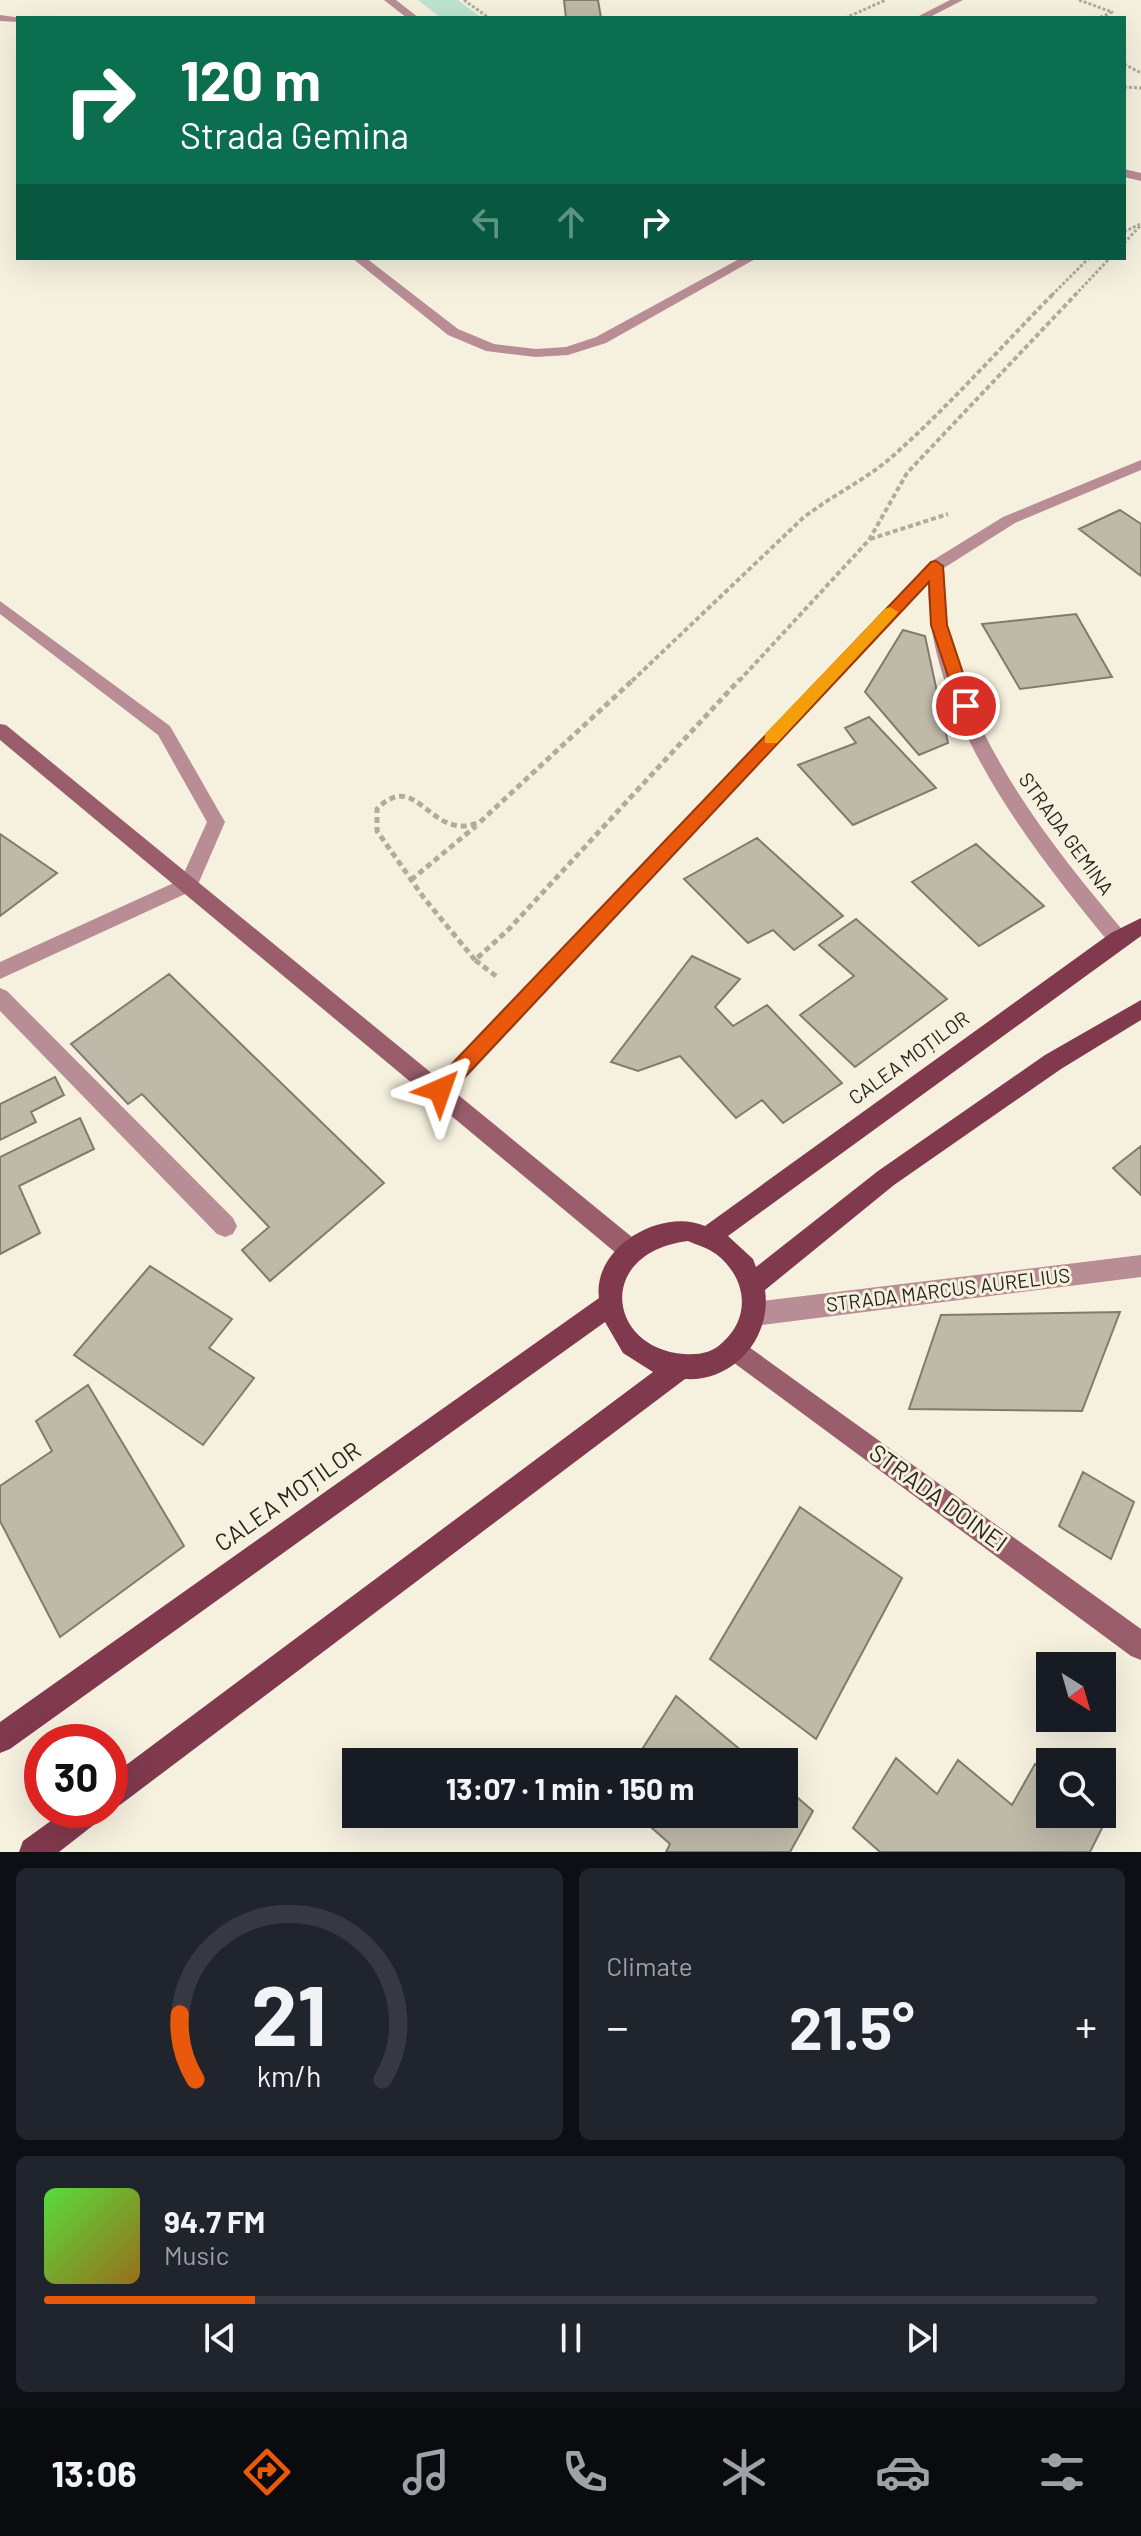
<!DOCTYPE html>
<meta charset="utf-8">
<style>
:root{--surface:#171b24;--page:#20242c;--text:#f1f3f6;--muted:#9ea1a6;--line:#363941;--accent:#ea580c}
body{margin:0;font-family:Barlow,sans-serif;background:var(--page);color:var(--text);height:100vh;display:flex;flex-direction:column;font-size:30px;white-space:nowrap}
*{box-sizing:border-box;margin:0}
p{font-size:26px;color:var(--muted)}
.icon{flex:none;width:44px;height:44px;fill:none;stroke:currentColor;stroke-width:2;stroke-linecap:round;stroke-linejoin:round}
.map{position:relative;height:1852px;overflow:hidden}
.side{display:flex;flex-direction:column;gap:16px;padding:16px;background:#0d0f14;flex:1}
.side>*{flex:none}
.guide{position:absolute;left:16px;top:16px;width:1110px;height:244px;border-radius:0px;box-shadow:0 8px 32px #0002;background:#0b6e4f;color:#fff;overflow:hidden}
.needle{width:52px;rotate:143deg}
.controls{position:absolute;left:1036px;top:1652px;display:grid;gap:16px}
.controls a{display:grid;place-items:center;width:80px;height:80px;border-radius:0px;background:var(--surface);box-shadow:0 8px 32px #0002;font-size:40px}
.speed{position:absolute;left:24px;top:1724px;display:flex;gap:16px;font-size:40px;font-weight:700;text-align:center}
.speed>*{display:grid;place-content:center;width:104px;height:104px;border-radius:50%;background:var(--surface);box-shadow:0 8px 32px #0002;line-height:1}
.speed .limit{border:12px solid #d22;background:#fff;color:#111}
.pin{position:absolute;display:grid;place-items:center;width:68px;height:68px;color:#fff;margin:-34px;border:4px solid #fff;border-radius:50%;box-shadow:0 2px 8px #0007}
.me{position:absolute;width:88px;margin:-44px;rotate:43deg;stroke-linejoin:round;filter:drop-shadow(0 0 6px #0008)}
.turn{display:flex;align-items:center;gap:28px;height:168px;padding:0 32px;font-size:36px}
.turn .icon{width:104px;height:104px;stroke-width:2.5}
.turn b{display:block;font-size:56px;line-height:68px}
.lanes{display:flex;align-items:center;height:76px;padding:0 32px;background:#0003;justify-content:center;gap:40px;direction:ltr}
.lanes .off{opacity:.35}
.big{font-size:60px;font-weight:700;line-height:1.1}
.side .widget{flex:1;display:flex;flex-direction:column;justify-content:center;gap:12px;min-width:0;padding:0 28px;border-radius:12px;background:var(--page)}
.side .dial{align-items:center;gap:0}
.dial svg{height:208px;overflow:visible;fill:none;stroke:var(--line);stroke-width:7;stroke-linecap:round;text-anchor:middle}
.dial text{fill:var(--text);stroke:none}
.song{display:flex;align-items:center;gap:24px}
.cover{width:96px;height:96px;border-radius:12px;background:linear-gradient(135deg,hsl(110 70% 55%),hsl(40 70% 35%))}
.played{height:8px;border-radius:4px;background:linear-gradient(90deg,var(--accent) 20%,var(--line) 20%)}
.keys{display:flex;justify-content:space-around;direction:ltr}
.heat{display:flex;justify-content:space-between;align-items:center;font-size:44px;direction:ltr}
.side .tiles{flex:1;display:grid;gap:16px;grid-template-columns:1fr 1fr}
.widget:last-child{grid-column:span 2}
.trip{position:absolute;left:342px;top:1748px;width:456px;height:80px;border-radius:0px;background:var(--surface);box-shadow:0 8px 32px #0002;font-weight:700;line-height:80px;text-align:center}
.tab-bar{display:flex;height:128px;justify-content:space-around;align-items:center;background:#090b0e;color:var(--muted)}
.tab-bar .icon{width:56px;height:56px}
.tab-bar .on{color:var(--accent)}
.tab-bar b{font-size:36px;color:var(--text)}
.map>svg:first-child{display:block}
</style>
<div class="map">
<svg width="1141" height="1852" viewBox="0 0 1141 1852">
<rect width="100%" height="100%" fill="#f6f1df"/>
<path fill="#bee4d1" d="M418 0H458L482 18H441Z"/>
<path fill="#beb9a8" stroke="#807c6c" stroke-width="2" d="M564 0H598L601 18H566Z
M1120 510 1141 524V576L1079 529Z
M1076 614 1112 677 1020 689 982 624Z
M903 630 925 636 948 743 919 755 865 692Z
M869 717 936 788 853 825 798 765 856 743 845 728Z
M0 834 57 873 0 916Z
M757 838 843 916 794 950 773 930 748 943 684 879Z
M976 844 1044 906 979 946 912 882Z
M856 919 947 999 855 1067 800 1015 854 976 819 945Z
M692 956 740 979 715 1007 733 1026 767 1005 842 1083 783 1123 762 1100 736 1118 680 1056 638 1071 611 1062Z
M169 974 384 1183 270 1281 242 1250 269 1227 142 1094 128 1104 71 1044Z
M55 1077 64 1095 31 1112 36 1122 0 1140V1104Z
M80 1118 94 1149 19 1186 40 1233 0 1254V1157Z
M1141 1146V1195L1113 1168Z
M150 1266 232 1319 209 1348 254 1378 203 1445 74 1355Z
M1120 1312 1082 1411 909 1409 941 1315Z
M88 1385 184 1546 60 1637 0 1521V1486L52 1451 36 1421Z
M1083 1472 1134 1502 1111 1559 1059 1526Z
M800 1507 902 1578 816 1739 710 1659Z
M676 1696 755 1762H634Z
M896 1758 937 1794 958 1760 1012 1805 1035 1764 1050 1776V1814H1096L1105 1822 1090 1852H880L853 1828Z
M784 1786 813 1811 790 1852H666L670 1844 636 1814H784Z"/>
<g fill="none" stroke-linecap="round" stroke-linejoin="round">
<path stroke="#afab9d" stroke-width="3" stroke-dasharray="3 2" stroke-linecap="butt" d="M464 0 489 18
M1079 0 1112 12 1099 18
M845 18 886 0
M1124 64 1141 73
M1124 87 1141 88
M1124 232 1140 224
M1124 243 1141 225
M1052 295 1089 258
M1075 295 1110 258"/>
<path stroke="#afab9d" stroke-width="4" stroke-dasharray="5 3" stroke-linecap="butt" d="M870 539 948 514
M632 681 803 518C832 495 866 480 894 455 950 405 1001 347 1054 293
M739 681 869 540 907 473 1077 293"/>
<path stroke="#afab9d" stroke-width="5" stroke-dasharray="6 4" stroke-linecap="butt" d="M411 880 476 826
M475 960 424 898 377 831V809C418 767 430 844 480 822L634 679
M496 976 475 960 509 929 740 679"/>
<path fill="#b88d96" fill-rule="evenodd" d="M384 0H396L419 18H407Z
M950 0H963L928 18H915Z
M0 601 170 726 225 822 196 889H182L179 884 207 822 158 735 0 614Z"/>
<path fill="#b88d96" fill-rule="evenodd" d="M0 15 22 18H18V22L0 21Z
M1124 169 1141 173V181L1124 177Z
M352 258H366L458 329 494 344 536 349 566 347 596 337 741 258H757L606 343 568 355 536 357 486 351 448 335Z
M1141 460V470L1015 523 944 568C945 584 944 601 946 617 966 739 1048 842 1125 933L1128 939 1125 945H1111C1030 847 928 717 928 584L448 1097 440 1099 432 1097 429 1090 432 1083 930 562 1003 517Z
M189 876 196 879 199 884 196 889 0 979V962Z
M0 988 7 991 233 1218 237 1226 233 1234 225 1237 217 1234 0 1011Z
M1141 1255V1277L754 1326 745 1322 742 1314 745 1306 754 1302Z"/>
<path fill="#995d6b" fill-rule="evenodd" d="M0 724 6 725 638 1242 642 1250 638 1258 630 1261 622 1258 0 740Z
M735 1337 1141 1629V1660L1131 1656 726 1357 723 1349 726 1341Z"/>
<path fill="#81394d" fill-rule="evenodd" d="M1141 918V936L728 1236 753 1259 756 1267 878 1171 1045 1055 1141 1000V1020L1061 1069 894 1185 765 1290C772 1337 734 1382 685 1379L120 1805 110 1810V1777L653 1372 623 1353 605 1322 10 1749 0 1753V1722L599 1298C592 1247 662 1207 705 1226L1111 933ZM688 1241C697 1245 708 1248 716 1254 746 1277 752 1316 723 1342 712 1353 699 1355 684 1354 608 1349 594 1253 688 1241Z
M66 1810H105L100 1820 59 1852H19L23 1841Z"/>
</g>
<path fill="#ea580c" stroke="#983908" stroke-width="2" d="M936 561 943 566 947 625 974 706 972 710H961L958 706 931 625 929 582 447 1096 440 1099 433 1096 430 1090 433 1084 931 562Z"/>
<path fill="#f59e0b" d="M890 607 898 612 895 616 777 743H765V734L885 609Z"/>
<g text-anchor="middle" stroke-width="6" stroke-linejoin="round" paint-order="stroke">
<g font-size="20" fill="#26241d" stroke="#f6f1df">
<text transform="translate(1066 834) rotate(54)" y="7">STRADA GEMINA</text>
<text transform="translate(909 1058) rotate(-36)" y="7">CALEA MOȚILOR</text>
<text transform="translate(948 1290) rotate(-7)" y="7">STRADA MARCUS AURELIUS</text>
</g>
<g font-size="24" fill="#26241d" stroke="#f6f1df">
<text transform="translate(288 1497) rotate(-35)" y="8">CALEA MOȚILOR</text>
<text transform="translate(938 1498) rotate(36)" y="8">STRADA DOINEI</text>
</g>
</g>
</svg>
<div class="controls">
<a><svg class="needle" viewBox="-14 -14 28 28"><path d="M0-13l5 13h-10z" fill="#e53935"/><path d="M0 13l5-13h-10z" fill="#9ea1a6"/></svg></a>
<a><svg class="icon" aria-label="search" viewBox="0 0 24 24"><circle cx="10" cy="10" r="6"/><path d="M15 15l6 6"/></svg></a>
</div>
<div class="speed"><div class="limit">30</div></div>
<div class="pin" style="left:966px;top:706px;background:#d93025"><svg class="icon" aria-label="arrive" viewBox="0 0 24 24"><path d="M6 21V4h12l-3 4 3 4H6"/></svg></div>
<svg class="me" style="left:440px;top:1090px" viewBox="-20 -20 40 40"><path d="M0-17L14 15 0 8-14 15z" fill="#ea580c" stroke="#fff" stroke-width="4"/></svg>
<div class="trip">13:07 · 1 min · 150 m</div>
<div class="guide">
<div class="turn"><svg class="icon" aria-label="right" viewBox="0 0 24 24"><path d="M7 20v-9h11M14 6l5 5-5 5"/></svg><div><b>120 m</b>Strada Gemina</div></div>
<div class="lanes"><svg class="icon off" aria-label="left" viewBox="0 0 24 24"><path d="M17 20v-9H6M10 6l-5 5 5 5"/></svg><svg class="icon off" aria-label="ahead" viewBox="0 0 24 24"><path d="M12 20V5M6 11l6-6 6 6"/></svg><svg class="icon" aria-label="right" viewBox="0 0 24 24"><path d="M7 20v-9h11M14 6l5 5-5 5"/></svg></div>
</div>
</div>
<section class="side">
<div class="tiles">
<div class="widget dial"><svg viewBox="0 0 100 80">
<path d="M14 69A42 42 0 1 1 86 69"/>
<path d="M14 69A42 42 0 0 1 8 44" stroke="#ea580c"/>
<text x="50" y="56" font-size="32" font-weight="700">21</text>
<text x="50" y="72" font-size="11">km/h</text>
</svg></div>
<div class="widget"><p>Climate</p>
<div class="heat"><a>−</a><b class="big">21.5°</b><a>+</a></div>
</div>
<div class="widget">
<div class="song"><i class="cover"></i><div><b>94.7 FM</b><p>Music</p></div></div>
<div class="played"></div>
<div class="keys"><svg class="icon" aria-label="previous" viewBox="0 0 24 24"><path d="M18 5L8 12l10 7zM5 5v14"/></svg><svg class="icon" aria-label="pause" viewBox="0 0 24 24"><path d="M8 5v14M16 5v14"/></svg><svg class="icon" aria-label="next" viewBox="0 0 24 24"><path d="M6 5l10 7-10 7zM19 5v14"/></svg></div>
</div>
</div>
</section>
<nav class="tab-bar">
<b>13:06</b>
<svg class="icon on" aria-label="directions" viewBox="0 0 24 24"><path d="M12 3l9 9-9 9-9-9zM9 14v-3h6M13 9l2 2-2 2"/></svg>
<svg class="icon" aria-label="music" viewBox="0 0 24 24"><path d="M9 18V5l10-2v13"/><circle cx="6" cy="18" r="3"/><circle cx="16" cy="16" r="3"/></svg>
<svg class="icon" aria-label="phone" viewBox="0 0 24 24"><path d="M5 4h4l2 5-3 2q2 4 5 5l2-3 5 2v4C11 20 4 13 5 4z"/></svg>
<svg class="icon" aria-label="climate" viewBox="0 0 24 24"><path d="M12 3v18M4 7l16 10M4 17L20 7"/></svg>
<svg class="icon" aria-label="car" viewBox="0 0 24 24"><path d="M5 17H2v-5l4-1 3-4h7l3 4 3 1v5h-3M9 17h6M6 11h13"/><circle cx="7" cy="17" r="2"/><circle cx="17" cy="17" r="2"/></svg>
<svg class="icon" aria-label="filters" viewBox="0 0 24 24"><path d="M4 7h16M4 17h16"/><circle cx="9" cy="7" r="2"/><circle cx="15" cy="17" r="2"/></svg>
</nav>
